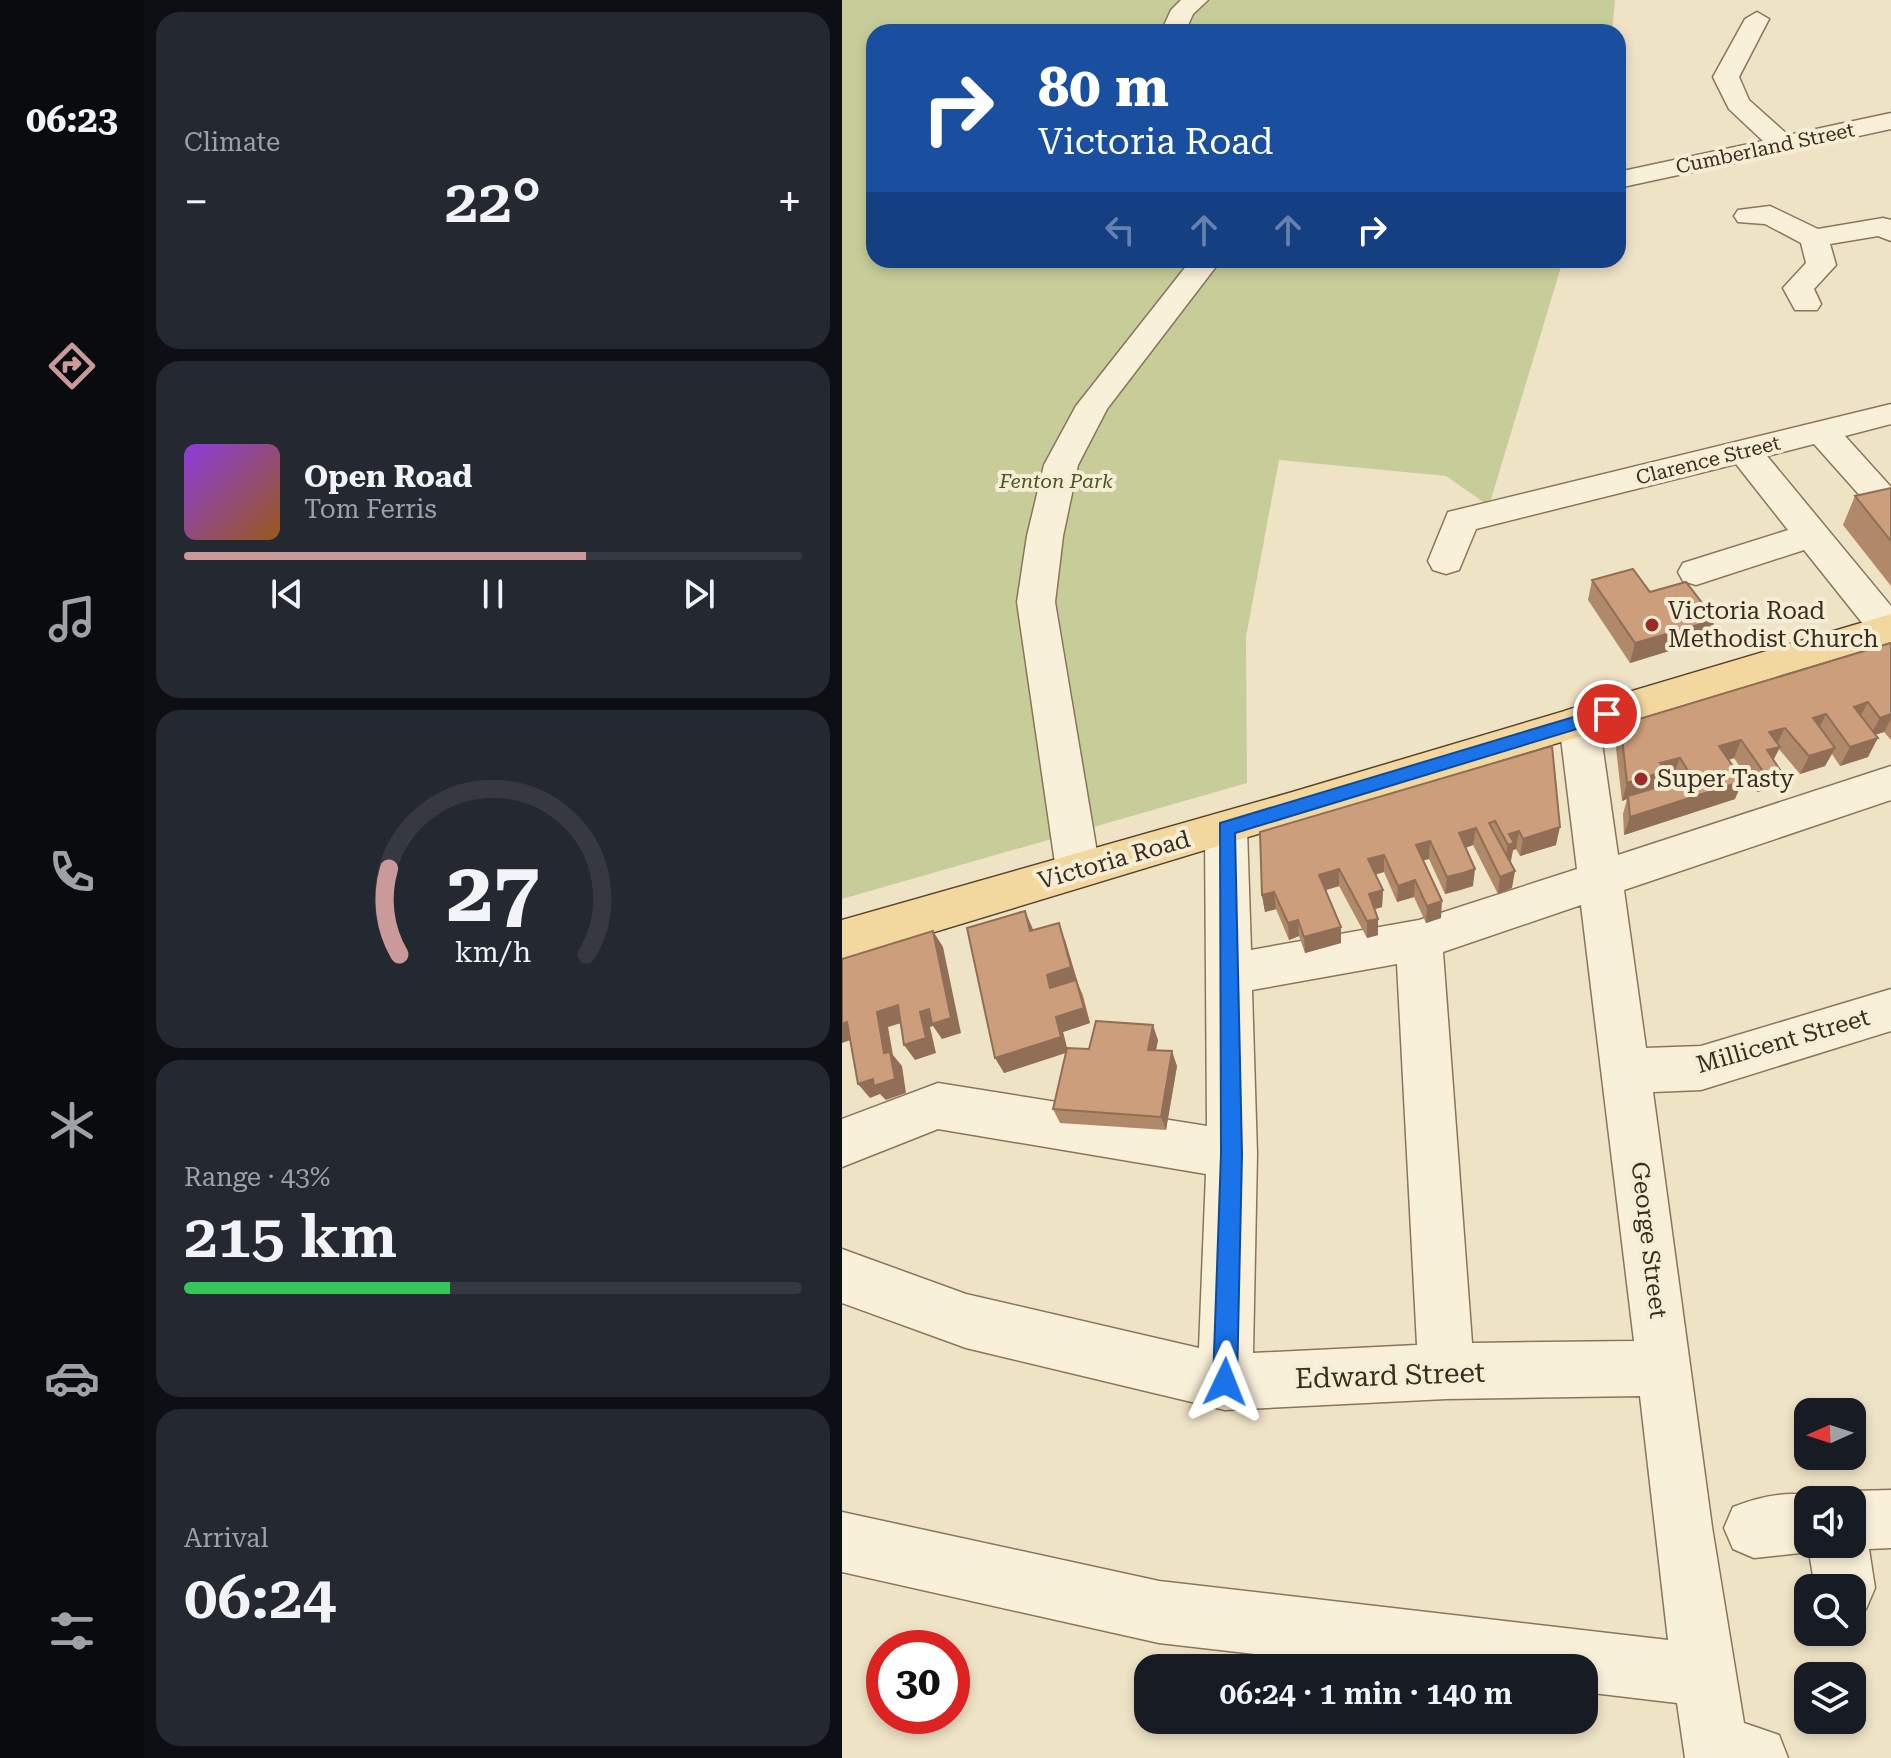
<!DOCTYPE html>
<meta charset="utf-8">
<style>
:root{--surface:#171b24;--page:#242831;--text:#f1f3f6;--muted:#9ea1a6;--line:#363941;--accent:#ca999a}
body{margin:0;font-family:"Roboto Serif",serif;background:var(--page);color:var(--text);height:100vh;display:flex;flex-direction:column;font-size:30px;white-space:nowrap}
*{box-sizing:border-box;margin:0}
p{font-size:26px;color:var(--muted)}
.icon{flex:none;width:44px;height:44px;fill:none;stroke:currentColor;stroke-width:2;stroke-linecap:round;stroke-linejoin:round}
.map{position:relative;flex:1;overflow:hidden}
.sheet{display:flex;flex-direction:column;gap:12px;padding:12px;background:#0d0f14;width:698px}
.sheet>*{flex:none}
.guide{position:absolute;left:24px;top:24px;width:760px;height:244px;border-radius:24px;box-shadow:0 4px 12px #0003;background:#1a4fa0;color:#fff;overflow:hidden}
.needle{width:52px;rotate:267deg}
.controls{position:absolute;left:952px;top:1398px;display:grid;gap:16px}
.controls a{display:grid;place-items:center;width:72px;height:72px;border-radius:16px;background:var(--surface);box-shadow:0 4px 12px #0003;font-size:40px}
.speed{position:absolute;left:24px;top:1630px;display:flex;gap:16px;font-size:40px;font-weight:700;text-align:center}
.speed>*{display:grid;place-content:center;width:104px;height:104px;border-radius:50%;background:var(--surface);box-shadow:0 4px 12px #0003;line-height:1}
.speed .limit{border:12px solid #d22;background:#fff;color:#111}
.pin{position:absolute;display:grid;place-items:center;width:68px;height:68px;color:#fff;margin:-34px;border:4px solid #fff;border-radius:50%;box-shadow:0 2px 8px #0007}
.me{position:absolute;width:88px;margin:-44px;rotate:2deg;stroke-linejoin:round;filter:drop-shadow(0 0 6px #0008)}
.turn{display:flex;align-items:center;gap:28px;height:168px;padding:0 40px;font-size:36px}
.turn .icon{width:104px;height:104px;stroke-width:2.5}
.turn b{display:block;font-size:56px;line-height:68px}
.lanes{display:flex;align-items:center;height:76px;padding:0 40px;background:#0003;justify-content:center;gap:40px;direction:ltr}
.lanes .off{opacity:.35}
.big{font-size:60px;font-weight:600;line-height:1.1}
.sheet .card{flex:1;display:flex;flex-direction:column;justify-content:center;gap:12px;min-width:0;padding:0 28px;border-radius:24px;background:var(--page)}
.sheet .dial{align-items:center;gap:0}
.dial svg{height:208px;overflow:visible;fill:none;stroke:var(--line);stroke-width:7;stroke-linecap:round;text-anchor:middle}
.dial text{fill:var(--text);stroke:none}
.song{display:flex;align-items:center;gap:24px}
.cover{width:96px;height:96px;border-radius:12px;background:linear-gradient(135deg,hsl(270 70% 55%),hsl(30 70% 35%))}
.played{height:8px;border-radius:4px;background:linear-gradient(90deg,var(--accent) 65%,var(--line) 65%)}
.keys{display:flex;justify-content:space-around;direction:ltr}
.heat{display:flex;justify-content:space-between;align-items:center;font-size:44px;direction:ltr}
.charge{height:12px;border-radius:6px;background:linear-gradient(90deg,#34c759 43%,var(--line) 0)}
.trip{position:absolute;left:292px;top:1654px;width:464px;height:80px;border-radius:24px;background:var(--surface);box-shadow:0 4px 12px #0003;font-weight:600;line-height:80px;text-align:center}
main{display:flex;flex:1;min-height:0}
.tabs{display:flex;flex-direction:column;width:144px;justify-content:space-around;align-items:center;background:#090b0e;color:var(--muted)}
.tabs .icon{width:56px;height:56px}
.tabs .on{color:var(--accent)}
.tabs b{font-size:36px;color:var(--text)}
.map>svg:first-child{display:block}
</style>
<main>
<nav class="tabs">
<b>06:23</b>
<svg class="icon on" aria-label="directions" viewBox="0 0 24 24"><path d="M12 3l9 9-9 9-9-9zM9 14v-3h6M13 9l2 2-2 2"/></svg>
<svg class="icon" aria-label="music" viewBox="0 0 24 24"><path d="M9 18V5l10-2v13"/><circle cx="6" cy="18" r="3"/><circle cx="16" cy="16" r="3"/></svg>
<svg class="icon" aria-label="phone" viewBox="0 0 24 24"><path d="M5 4h4l2 5-3 2q2 4 5 5l2-3 5 2v4C11 20 4 13 5 4z"/></svg>
<svg class="icon" aria-label="climate" viewBox="0 0 24 24"><path d="M12 3v18M4 7l16 10M4 17L20 7"/></svg>
<svg class="icon" aria-label="car" viewBox="0 0 24 24"><path d="M5 17H2v-5l4-1 3-4h7l3 4 3 1v5h-3M9 17h6M6 11h13"/><circle cx="7" cy="17" r="2"/><circle cx="17" cy="17" r="2"/></svg>
<svg class="icon" aria-label="filters" viewBox="0 0 24 24"><path d="M4 7h16M4 17h16"/><circle cx="9" cy="7" r="2"/><circle cx="15" cy="17" r="2"/></svg>
</nav>
<section class="sheet">
<div class="card"><p>Climate</p>
<div class="heat"><a>−</a><b class="big">22°</b><a>+</a></div>
</div>
<div class="card">
<div class="song"><i class="cover"></i><div><b>Open Road</b><p>Tom Ferris</p></div></div>
<div class="played"></div>
<div class="keys"><svg class="icon" aria-label="previous" viewBox="0 0 24 24"><path d="M18 5L8 12l10 7zM5 5v14"/></svg><svg class="icon" aria-label="pause" viewBox="0 0 24 24"><path d="M8 5v14M16 5v14"/></svg><svg class="icon" aria-label="next" viewBox="0 0 24 24"><path d="M6 5l10 7-10 7zM19 5v14"/></svg></div>
</div>
<div class="card dial"><svg viewBox="0 0 100 80">
<path d="M14 69A42 42 0 1 1 86 69"/>
<path d="M14 69A42 42 0 0 1 10 36" stroke="#ca999a"/>
<text x="50" y="56" font-size="32" font-weight="700">27</text>
<text x="50" y="72" font-size="11">km/h</text>
</svg></div>
<div class="card"><p>Range · 43%</p><b class="big">215 km</b><div class="charge"></div></div>
<div class="card"><p>Arrival</p><b class="big">06:24</b></div>
</section>
<div class="map">
<svg width="1049" height="1758" viewBox="0 0 1049 1758">
<rect width="100%" height="100%" fill="#efe3c6"/>
<path fill="#c7cd99" d="M0 0H773L770 32H32V260H721L647 506 604 476 437 460 404 637 405 783 0 899Z"/>
<g fill="none" stroke-linecap="round" stroke-linejoin="round">
<g stroke="#8a755b" stroke-width="3">
<path id="minor" d="M339 0H366L351 14 343 32H319L329 10Z
M915 12 927 19 897 77 907 100 946 135 1049 113V129L776 188V172L921 141 887 109 871 77 903 19Z
M928 206 976 229 1041 218 1049 220V241L1036 236 988 244 994 265 972 289 979 304 975 310H953L941 288 964 263 959 243 923 224 896 222 892 216 896 210Z
M349 260H379L265 409 236 465 221 536 213 602 258 870 251 883 236 888 221 883 214 870 175 602 185 536 202 465 234 406Z
M1049 404V424L1003 436 1049 487V510L1029 508 972 444 925 456 1049 606V642L1033 639 962 550 854 585 841 581 836 572 841 563 946 530 894 464 634 529 617 570 604 574 591 570 586 561 606 512Z
M737 706 751 711 757 722 776 855 1049 766V800L782 890 804 1048 859 1046 1049 989V1031L859 1090 811 1092 870 1527 902 1723 937 1735 946 1758H843L835 1703 742 1692V1668H534L317 1643 0 1572V1512L317 1581 826 1640 798 1396 604 1399 383 1410 124 1348 0 1303V1249L124 1294 357 1348 364 1174 96 1129 0 1167V1119L96 1083 365 1126 363 829 369 817 384 812 399 817 405 829 409 950 577 920 735 869 717 722 723 711ZM739 905 792 1341 630 1343 601 952ZM555 964 575 1345 411 1353 415 1154 410 990Z
M1049 1490V1548L1027 1549 1033 1588 1024 1609 1010 1615V1588H973L967 1552 912 1558 891 1549 882 1528 891 1507C918 1496 954 1488 982 1500H966V1544H1010V1500L989 1499 1010 1491Z"/>
</g>
<g stroke="#58432f" stroke-width="3">
<path id="major" d="M1049 614V642L0 960V920L447 793Z"/>
</g>
<use href="#minor" fill="#f9f0d9" fill-rule="evenodd"/>
<use href="#major" fill="#f2d89e" fill-rule="evenodd"/>
</g>
<path fill="#b0886a" fill-rule="evenodd" d="M1049 488V586L1001 525 1013 496Z
M750 580 808 592 866 639 788 663 746 600Z
M1049 643V740L1042 732 1033 735 1026 757 998 766 990 754 983 766 958 774 937 749 931 760 938 770 929 788 915 792 892 758 886 760 893 799 782 835 781 814 785 799 780 801 774 748 779 729ZM831 776 835 782 817 787 820 779Z
M710 746 714 845 678 856 674 849 671 850 668 861 670 888 656 894 631 845 623 848 631 886 619 890 603 894 587 859 581 860 599 918 584 923 572 897 555 902 542 872 533 875 541 890 540 907 532 909 536 935 525 938 497 886 483 890 499 943 463 953 457 936 447 940 434 909 423 912 420 895Z
M190 927 191 931 223 940 235 982 241 995 248 1023 221 1032 225 1048 247 1049 316 1040 314 1050 335 1066 324 1130 218 1123 211 1109 224 1053 162 1073Z"/>
<path fill="#906f56" d="M873 620 866 639 788 663 793 643Z
M1026 702 1016 721 1012 707Z
M984 714 975 733 971 718Z
M1049 714V719L1042 732 1028 736 1038 718Z
M943 728 934 746 927 732Z
M1036 738 1026 757 998 766 1008 747Z
M899 740 892 758 870 765 877 746Z
M938 747 929 765 925 750Z
M993 748 983 766 958 774 967 756Z
M838 758 831 776 820 779 816 789 786 796 785 799 780 801 785 783 818 763Z
M938 770 929 788 915 792 923 774Z
M901 781 893 799 782 835 788 817Z
M718 827 714 845 678 856 681 839Z
M634 828 631 845 615 851 617 833Z
M677 831 674 849 671 850 669 861 663 862 667 834Z
M588 841 587 859 573 862 574 845Z
M542 855V872L526 876V859Z
M497 869V886L478 892 477 875Z
M633 869 631 886 603 894 605 877Z
M673 871 670 888 656 894 658 877Z
M573 880 572 897 555 902 556 886Z
M541 890 540 907 527 911V894Z
M432 892 434 909 423 912 420 895Z
M600 901 599 918 584 923 585 906Z
M183 911 190 927 196 948 188 931Z
M536 919V935L525 938V921Z
M456 920 457 936 447 940 446 923Z
M217 923 223 940 248 1023 221 1032 226 1052 162 1073 153 1058 214 1017 205 975Z
M499 927V943L463 953 462 937Z
M91 931 101 947 119 1033 100 1039 91 1026 88 1027 94 1053 73 1060 62 1045 78 1012 87 1009Z
M56 1005 66 1021 46 1027 51 1055 60 1066 64 1093 44 1100 38 1094 28 1098 16 1084 42 1053 35 1012Z
M5 1022 17 1037 0 1043V1024Z
M311 1025 316 1040 311 1064 306 1050Z
M330 1051 335 1066 324 1130 319 1117Z"/>
<path fill="#cd9e7b" stroke="#906f56" stroke-width="2" d="M1049 488V541L1013 496Z
M791 569 808 592 844 582 873 620 793 643 750 580Z
M1049 643V714L1038 718 1026 702 1012 707 1036 738 1008 747 984 714 971 718 993 748 967 756 943 728 927 732 938 747 925 750 938 770 923 774 899 740 877 746 901 781 788 817 786 796 850 777 838 758 818 763 823 771 785 783 779 729 784 723Z
M710 746 718 827 681 839 677 831 667 834 672 843 666 845 653 821 647 823 673 871 658 877 634 828 617 833 633 869 621 873 605 877 588 841 574 845 600 901 585 906 573 880 556 886 542 855 526 859 541 890 527 894 536 919 525 921 497 869 477 875 499 927 462 937 456 920 446 923 432 892 420 895 418 832Z
M183 911 188 931 217 923 229 967 205 975 208 988 234 980 242 1008 214 1017 219 1037 153 1058 125 928Z
M91 931 109 1018 90 1024 87 1009 78 1012 84 1038 62 1045 56 1005 35 1012 42 1053 48 1052 53 1079 32 1086 31 1079 16 1084 5 1022 0 1024V959Z
M254 1021 311 1025 306 1050 330 1051 319 1117 211 1109 225 1048 247 1049Z"/>
<path fill="#1a73e8" stroke="#114b97" stroke-width="2" d="M765 707 771 709V718L393 833 400 1154 395 1382 391 1391 383 1394 375 1391 371 1382 379 1154 378 823Z"/>
<g fill="#9a2b2a" stroke="#f6edd5" stroke-width="3">
<circle cx="810" cy="625" r="8"/>
<circle cx="799" cy="779" r="8"/>
</g>
<g text-anchor="middle" stroke-width="8" stroke-linejoin="round" paint-order="stroke">
<g font-size="20" fill="#3a2d1f" stroke="#f6edd5">
<text transform="translate(923 148) rotate(-12)" y="7">Cumberland Street</text>
<text transform="translate(866 460) rotate(-14)" y="7">Clarence Street</text>
</g>
<g font-size="20" font-style="italic" fill="#4a5725" stroke="#f6edd5">
<text x="214" y="488">Fenton Park</text>
</g>
<g font-size="24" fill="#3a2d1f" stroke="#f6edd5" text-anchor="start">
<text x="826" y="619">Victoria Road<tspan x="826" dy="28">Methodist Church</tspan></text>
<text x="815" y="787">Super Tasty</text>
</g>
<g font-size="24" fill="#3a2d1f" stroke="#f6edd5">
<text transform="translate(272 860) rotate(-16)" y="8">Victoria Road</text>
<text transform="translate(941 1041) rotate(-16)" y="8">Millicent Street</text>
<text transform="translate(807 1240) rotate(83)" y="8">George Street</text>
</g>
<g font-size="28" fill="#3a2d1f" stroke="#f6edd5">
<text transform="translate(548 1375) rotate(-2)" y="10">Edward Street</text>
</g>
</g>
</svg>
<div class="controls">
<a><svg class="needle" viewBox="-14 -14 28 28"><path d="M0-13l5 13h-10z" fill="#e53935"/><path d="M0 13l5-13h-10z" fill="#9ea1a6"/></svg></a>
<a><svg class="icon" aria-label="sound" viewBox="0 0 24 24"><path d="M4 9h4l5-4v14l-5-4H4zM17 9q2 3 0 6"/></svg></a>
<a><svg class="icon" aria-label="search" viewBox="0 0 24 24"><circle cx="10" cy="10" r="6"/><path d="M15 15l6 6"/></svg></a>
<a><svg class="icon" aria-label="layers" viewBox="0 0 24 24"><path d="M12 4l9 5-9 5-9-5zM3 14l9 5 9-5"/></svg></a>
</div>
<div class="speed"><div class="limit">30</div></div>
<div class="pin" style="left:765px;top:714px;background:#d93025"><svg class="icon" aria-label="arrive" viewBox="0 0 24 24"><path d="M6 21V4h12l-3 4 3 4H6"/></svg></div>
<svg class="me" style="left:383px;top:1382px" viewBox="-20 -20 40 40"><path d="M0-17L14 15 0 8-14 15z" fill="#1a73e8" stroke="#fff" stroke-width="4"/></svg>
<div class="trip">06:24 · 1 min · 140 m</div>
<div class="guide">
<div class="turn"><svg class="icon" aria-label="right" viewBox="0 0 24 24"><path d="M7 20v-9h11M14 6l5 5-5 5"/></svg><div><b>80 m</b>Victoria Road</div></div>
<div class="lanes"><svg class="icon off" aria-label="left" viewBox="0 0 24 24"><path d="M17 20v-9H6M10 6l-5 5 5 5"/></svg><svg class="icon off" aria-label="ahead" viewBox="0 0 24 24"><path d="M12 20V5M6 11l6-6 6 6"/></svg><svg class="icon off" aria-label="ahead" viewBox="0 0 24 24"><path d="M12 20V5M6 11l6-6 6 6"/></svg><svg class="icon" aria-label="right" viewBox="0 0 24 24"><path d="M7 20v-9h11M14 6l5 5-5 5"/></svg></div>
</div>
</div>
</main>
